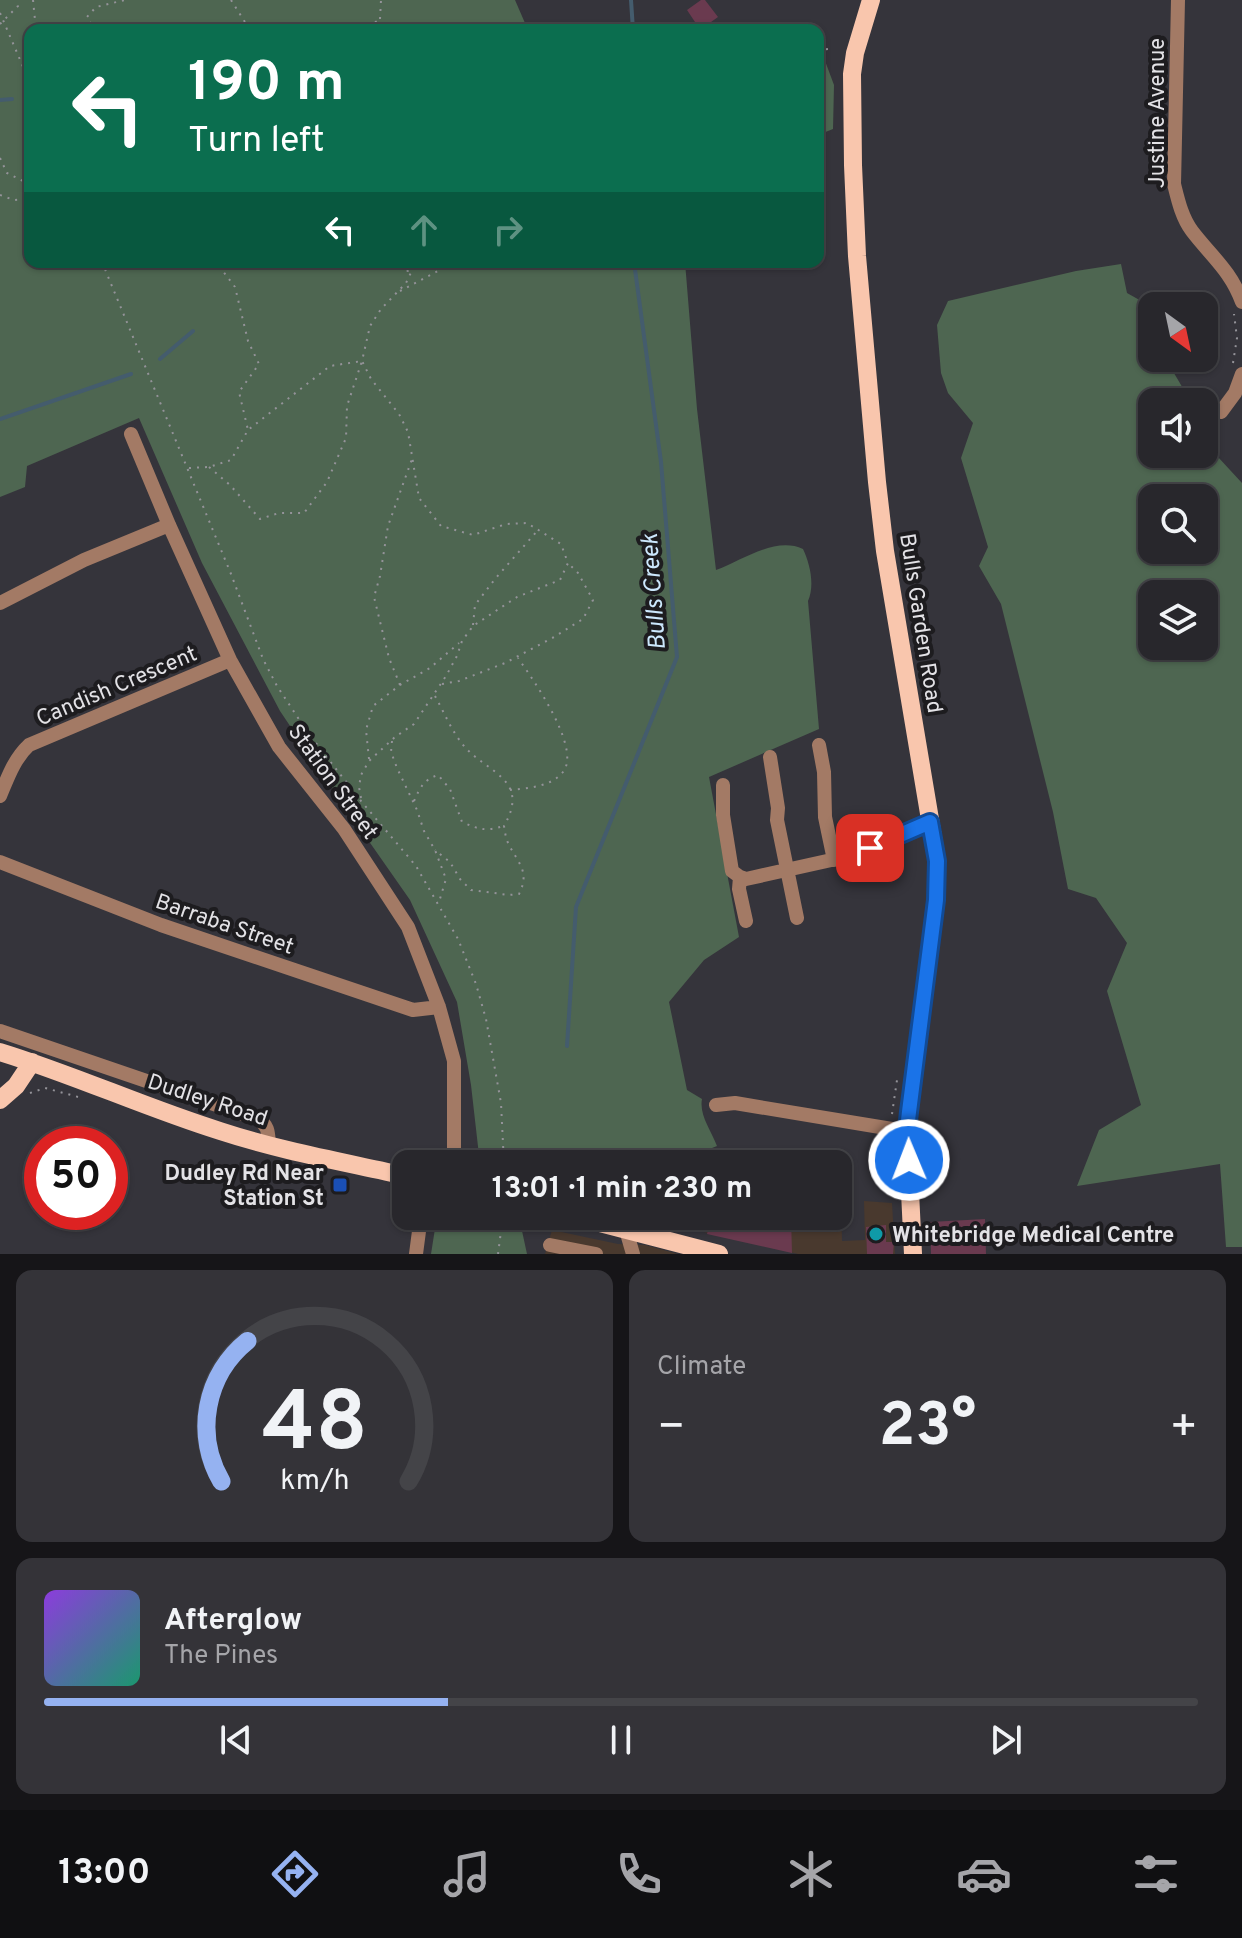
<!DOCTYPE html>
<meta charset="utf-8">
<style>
:root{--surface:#28272c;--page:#343338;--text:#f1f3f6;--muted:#a5a5a9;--line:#444448;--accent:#95b2f1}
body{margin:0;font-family:Overpass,sans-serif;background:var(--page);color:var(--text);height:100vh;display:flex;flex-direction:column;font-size:30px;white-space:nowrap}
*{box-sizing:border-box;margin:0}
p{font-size:26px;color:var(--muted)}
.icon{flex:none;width:44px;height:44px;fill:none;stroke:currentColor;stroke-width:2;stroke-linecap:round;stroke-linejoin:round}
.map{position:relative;height:1254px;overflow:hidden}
.side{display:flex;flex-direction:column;gap:16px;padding:16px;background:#161518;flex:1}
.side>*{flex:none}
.top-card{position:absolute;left:24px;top:24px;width:800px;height:244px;border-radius:16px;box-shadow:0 2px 6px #0004,0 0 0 2px var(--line);background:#0b6e4f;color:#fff;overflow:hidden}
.needle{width:52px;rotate:147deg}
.tools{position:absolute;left:1138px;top:292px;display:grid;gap:16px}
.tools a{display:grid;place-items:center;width:80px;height:80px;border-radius:16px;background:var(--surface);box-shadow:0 2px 6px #0004,0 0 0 2px var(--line);font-size:40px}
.speed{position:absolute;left:24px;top:1126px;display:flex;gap:16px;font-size:40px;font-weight:700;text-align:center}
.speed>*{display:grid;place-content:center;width:104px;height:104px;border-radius:50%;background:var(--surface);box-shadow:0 2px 6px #0004,0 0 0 2px var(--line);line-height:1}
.speed .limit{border:12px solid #d22;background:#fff;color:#111}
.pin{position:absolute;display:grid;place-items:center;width:68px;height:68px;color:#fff;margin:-34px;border-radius:16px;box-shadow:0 4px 12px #0006}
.me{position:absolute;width:88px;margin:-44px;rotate:359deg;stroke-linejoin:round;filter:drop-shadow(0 0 6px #0008)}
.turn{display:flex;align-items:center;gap:28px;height:168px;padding:0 32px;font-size:36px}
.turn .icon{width:104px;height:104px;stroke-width:2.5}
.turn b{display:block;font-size:56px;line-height:68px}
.lanes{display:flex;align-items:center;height:76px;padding:0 32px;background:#0003;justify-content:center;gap:40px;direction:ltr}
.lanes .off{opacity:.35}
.big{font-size:60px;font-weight:700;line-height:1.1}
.side .widget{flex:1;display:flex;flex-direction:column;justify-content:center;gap:12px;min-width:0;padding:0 28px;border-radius:16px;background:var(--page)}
.side .dial{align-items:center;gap:0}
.dial svg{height:208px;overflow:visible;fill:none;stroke:var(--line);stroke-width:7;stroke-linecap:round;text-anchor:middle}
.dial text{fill:var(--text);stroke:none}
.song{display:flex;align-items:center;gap:24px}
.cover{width:96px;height:96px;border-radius:12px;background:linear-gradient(135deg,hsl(270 70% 55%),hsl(160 70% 35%))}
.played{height:8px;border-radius:4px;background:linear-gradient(90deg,var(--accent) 35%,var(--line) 35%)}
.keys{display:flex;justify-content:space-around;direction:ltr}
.heat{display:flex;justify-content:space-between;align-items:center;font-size:44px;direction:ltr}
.side .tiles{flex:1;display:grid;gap:16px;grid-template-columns:1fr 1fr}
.widget:last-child{grid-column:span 2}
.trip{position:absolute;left:392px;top:1150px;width:460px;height:80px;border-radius:16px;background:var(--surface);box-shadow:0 2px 6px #0004,0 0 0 2px var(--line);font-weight:700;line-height:80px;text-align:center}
.dock{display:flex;height:128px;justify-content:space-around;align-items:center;background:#101012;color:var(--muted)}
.dock .icon{width:56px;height:56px}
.dock .current{color:var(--accent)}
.dock b{font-size:36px;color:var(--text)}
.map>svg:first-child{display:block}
</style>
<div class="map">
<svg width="1242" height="1254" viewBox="0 0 1242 1254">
<rect width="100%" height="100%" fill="#35343b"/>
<path fill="#49392e" d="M838 1199H841L842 1241 865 1240 864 1201 892 1203 895 1254H798L678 1226 680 1216H838Z
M552 1230 618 1244 645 1245 678 1254H545Z"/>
<path fill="#4e6651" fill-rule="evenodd" d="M0 0H515L528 30H30V262H685L697 409 716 570C741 561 775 536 803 549 810 564 815 585 808 601L819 729 709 777 739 937 704 960 669 1002 687 1090 702 1099C699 1115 711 1130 717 1146L690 1157 689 1164H480L471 1085 457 1002 410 900 331 787 280 711 202 563 139 418 27 466 25 487 0 497Z
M818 42 834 85 833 129 818 135Z
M1121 264 1127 293 1152 307V358H1171V368L1191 402H1152V454H1204V426L1218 457 1242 483V1247H1226L1220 1164 1077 1186 1099 1130 1141 1105 1107 991 1127 943 1096 898 1068 889 1053 812 1001 604 979 566 988 547 961 458 973 423 948 393 941 373 937 325 948 301 1076 271ZM1204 498V550H1152V498ZM1152 594H1204V646H1152Z
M437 1216 519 1217 527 1254H431Z"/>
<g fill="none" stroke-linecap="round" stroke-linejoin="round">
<path stroke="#445c6d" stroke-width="4" d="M631 0 633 30
M0 100 12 99
M160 359 193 331
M0 419 131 374
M567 1046 576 907 677 657 661 462 634 262"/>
</g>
<path fill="#6a3a4f" d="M701 0H705L718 17 704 27 700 23 697 25 687 10Z
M712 1216H791L792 1253 707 1234Z
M985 1219 986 1254H931L930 1222Z
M886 1225V1242H894L893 1254H867L866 1227Z"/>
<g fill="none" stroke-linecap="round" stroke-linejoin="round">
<path stroke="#949399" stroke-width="2" stroke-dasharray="2 6" stroke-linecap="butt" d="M33 0 35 20 40 30
M231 0 250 30
M0 13 30 83
M380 19 381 0
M0 24 18 6V0
M113 30 93 27 87 17 96 7 125 0
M119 30 179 23 188 25V30
M361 30 379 20 376 30
M818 50 829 49
M0 158 7 173 23 181 30 189
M0 195 14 200 26 199 30 191
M102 262 231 574 263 659 277 686 308 733 361 801 416 866 458 939 476 984 486 1019 501 1103 504 1164
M407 262 408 276
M400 291 455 262
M1233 363 1237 338 1234 314
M1207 401 1218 393
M209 467 230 485 260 519 279 513H304L327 482 346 438 347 406 362 361 330 366 248 430
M189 468 209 467 231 460 248 430 239 392 259 364 248 341 235 287 216 262
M473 625 475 605 495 579 538 530
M442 684 459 681 505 663 554 637 583 619 593 600 578 573 569 564
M400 685 389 658 374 597 380 576 388 526 412 459
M435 696C444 712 452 732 464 746 487 773 531 779 504 826 505 833 506 839 509 845 519 864 530 872 519 894L509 895 471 890 460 879 450 862 435 850
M308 734 311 764
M392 741 391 752 397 768 417 810 424 831 435 850 446 879 439 902
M369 759 366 730 373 706 400 685 430 668 459 643
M510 790C528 788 551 787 563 772 582 748 532 678 518 658
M361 798 359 787 361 775 369 761 395 737 414 724 446 676 457 656 462 641 473 626 517 597 560 580 568 563 561 544 527 523 506 524 473 535 441 526 419 498 408 432 399 414 371 379 362 361 370 326 381 309 406 283 416 262
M414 801C420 788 423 780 438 775L450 789 462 822C478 829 486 832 503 826
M30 1093 45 1088 82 1098
M892 1114 897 1080
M498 1254 503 1216"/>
<path stroke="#a37a65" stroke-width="14" d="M1178 0 1174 184C1178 200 1182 218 1192 231 1211 256 1231 271 1242 302
M1221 412 1235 393 1242 374
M131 434 169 525 230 660 279 747 344 829 408 927 439 1007 454 1061V1164
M0 603 84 560 169 525
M819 745 824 772 825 817 834 860
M770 757 778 808 777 820 797 918
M723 785V815L732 871 740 877 746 879 845 857 930 822
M0 796C8 777 14 759 29 745L230 660
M0 862 161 925 413 1010 439 1007
M740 877 739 889 746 921
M0 1031 258 1119C269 1126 268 1133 269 1145
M716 1105 735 1103 892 1129H907
M626 1230 633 1254
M550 1245 596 1254
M416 1254 421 1216"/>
<path stroke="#f9c6ad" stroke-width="18" d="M871 0 855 53 852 74 853 165 857 256 877 482 885 551 937 861 936 900 907 1129 913 1254
M0 1052C75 1075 146 1108 220 1131 281 1151 344 1162 406 1176
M0 1100 16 1086 32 1062
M573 1216 719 1254"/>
</g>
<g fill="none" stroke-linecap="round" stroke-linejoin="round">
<g stroke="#114b97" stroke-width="20">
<path id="route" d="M870 848 930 822 937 861 936 900 909 1112 907 1129 909 1160"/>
</g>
<use href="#route" stroke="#1a73e8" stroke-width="14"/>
</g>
<rect fill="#1a4fb4" stroke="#1d1c1f" stroke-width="3" x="332" y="1177" width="16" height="16" rx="4"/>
<circle fill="#0f9aa8" stroke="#1d1c1f" stroke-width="3" cx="876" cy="1234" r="8"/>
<g text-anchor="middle" stroke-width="8" stroke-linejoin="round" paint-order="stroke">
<g font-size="22" fill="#e3e2e6" stroke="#1d1c1f">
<text transform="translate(1156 113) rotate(-90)" y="8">Justine Avenue</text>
<text transform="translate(922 623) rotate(81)" y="8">Bulls Garden Road</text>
<text transform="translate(116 685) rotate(-23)" y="8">Candish Crescent</text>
<text transform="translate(334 781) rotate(54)" y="8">Station Street</text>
<text transform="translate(225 923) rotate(19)" y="8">Barraba Street</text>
<text transform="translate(208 1099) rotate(18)" y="8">Dudley Road</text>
</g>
<g font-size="22" font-weight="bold" fill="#e3e2e6" stroke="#1d1c1f" text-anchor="end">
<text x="324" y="1180">Dudley Rd Near<tspan x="324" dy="25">Station St</tspan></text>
<text x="892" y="1242" text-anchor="start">Whitebridge Medical Centre</text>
</g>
<g font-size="24" font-style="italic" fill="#cce8fd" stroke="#1d1c1f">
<text transform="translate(653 592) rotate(-94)" y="8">Bulls Creek</text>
</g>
</g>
</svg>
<div class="tools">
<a><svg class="needle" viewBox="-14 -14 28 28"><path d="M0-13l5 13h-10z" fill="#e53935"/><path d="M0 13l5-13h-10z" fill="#a5a5a9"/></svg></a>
<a><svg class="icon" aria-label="sound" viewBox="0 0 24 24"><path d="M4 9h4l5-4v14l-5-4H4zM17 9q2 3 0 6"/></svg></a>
<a><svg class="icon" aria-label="search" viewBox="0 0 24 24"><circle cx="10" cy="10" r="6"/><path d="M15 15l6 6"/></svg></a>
<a><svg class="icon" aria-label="layers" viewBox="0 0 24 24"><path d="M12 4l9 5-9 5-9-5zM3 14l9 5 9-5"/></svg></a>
</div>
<div class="speed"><div class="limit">50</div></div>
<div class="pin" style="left:870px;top:848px;background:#d93025"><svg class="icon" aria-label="arrive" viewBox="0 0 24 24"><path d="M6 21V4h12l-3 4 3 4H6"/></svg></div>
<svg class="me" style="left:909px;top:1160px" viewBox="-20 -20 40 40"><circle r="17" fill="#1a73e8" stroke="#fff" stroke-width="3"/><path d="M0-11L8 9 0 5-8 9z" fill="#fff"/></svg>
<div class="trip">13:01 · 1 min · 230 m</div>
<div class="top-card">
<div class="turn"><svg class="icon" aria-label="left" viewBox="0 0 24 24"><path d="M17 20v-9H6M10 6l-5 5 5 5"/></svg><div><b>190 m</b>Turn left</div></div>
<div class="lanes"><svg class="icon" aria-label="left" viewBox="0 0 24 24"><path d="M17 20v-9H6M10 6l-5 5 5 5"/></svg><svg class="icon off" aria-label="ahead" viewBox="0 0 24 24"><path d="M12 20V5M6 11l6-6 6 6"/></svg><svg class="icon off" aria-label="right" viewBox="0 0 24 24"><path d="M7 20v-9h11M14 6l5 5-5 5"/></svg></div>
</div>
</div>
<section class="side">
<div class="tiles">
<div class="widget dial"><svg viewBox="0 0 100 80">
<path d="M14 69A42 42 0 1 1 86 69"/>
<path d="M14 69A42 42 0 0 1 24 15" stroke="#95b2f1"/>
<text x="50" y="56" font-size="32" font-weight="700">48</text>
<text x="50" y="72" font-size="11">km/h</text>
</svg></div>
<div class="widget"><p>Climate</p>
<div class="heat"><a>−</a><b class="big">23°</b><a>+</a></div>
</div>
<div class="widget">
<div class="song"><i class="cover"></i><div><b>Afterglow</b><p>The Pines</p></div></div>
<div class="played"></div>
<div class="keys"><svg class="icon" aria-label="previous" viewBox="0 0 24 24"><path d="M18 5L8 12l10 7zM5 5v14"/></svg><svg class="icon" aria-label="pause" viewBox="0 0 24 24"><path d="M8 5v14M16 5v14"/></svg><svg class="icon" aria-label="next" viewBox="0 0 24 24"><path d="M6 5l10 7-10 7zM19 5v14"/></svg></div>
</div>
</div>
</section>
<nav class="dock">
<b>13:00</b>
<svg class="icon current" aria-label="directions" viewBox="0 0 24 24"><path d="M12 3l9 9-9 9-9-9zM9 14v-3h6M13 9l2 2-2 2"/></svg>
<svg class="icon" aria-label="music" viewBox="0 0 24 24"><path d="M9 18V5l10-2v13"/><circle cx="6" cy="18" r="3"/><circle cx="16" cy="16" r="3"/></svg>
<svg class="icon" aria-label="phone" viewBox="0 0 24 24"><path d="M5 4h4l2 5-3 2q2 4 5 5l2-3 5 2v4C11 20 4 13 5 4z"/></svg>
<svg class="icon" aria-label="climate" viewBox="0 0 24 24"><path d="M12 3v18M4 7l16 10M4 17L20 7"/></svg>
<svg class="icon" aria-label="car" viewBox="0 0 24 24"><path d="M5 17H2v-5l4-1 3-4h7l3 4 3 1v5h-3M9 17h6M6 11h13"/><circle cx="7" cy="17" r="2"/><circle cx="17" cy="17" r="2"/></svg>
<svg class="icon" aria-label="filters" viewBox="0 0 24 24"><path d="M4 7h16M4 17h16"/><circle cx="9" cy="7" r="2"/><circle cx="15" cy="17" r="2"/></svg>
</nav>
